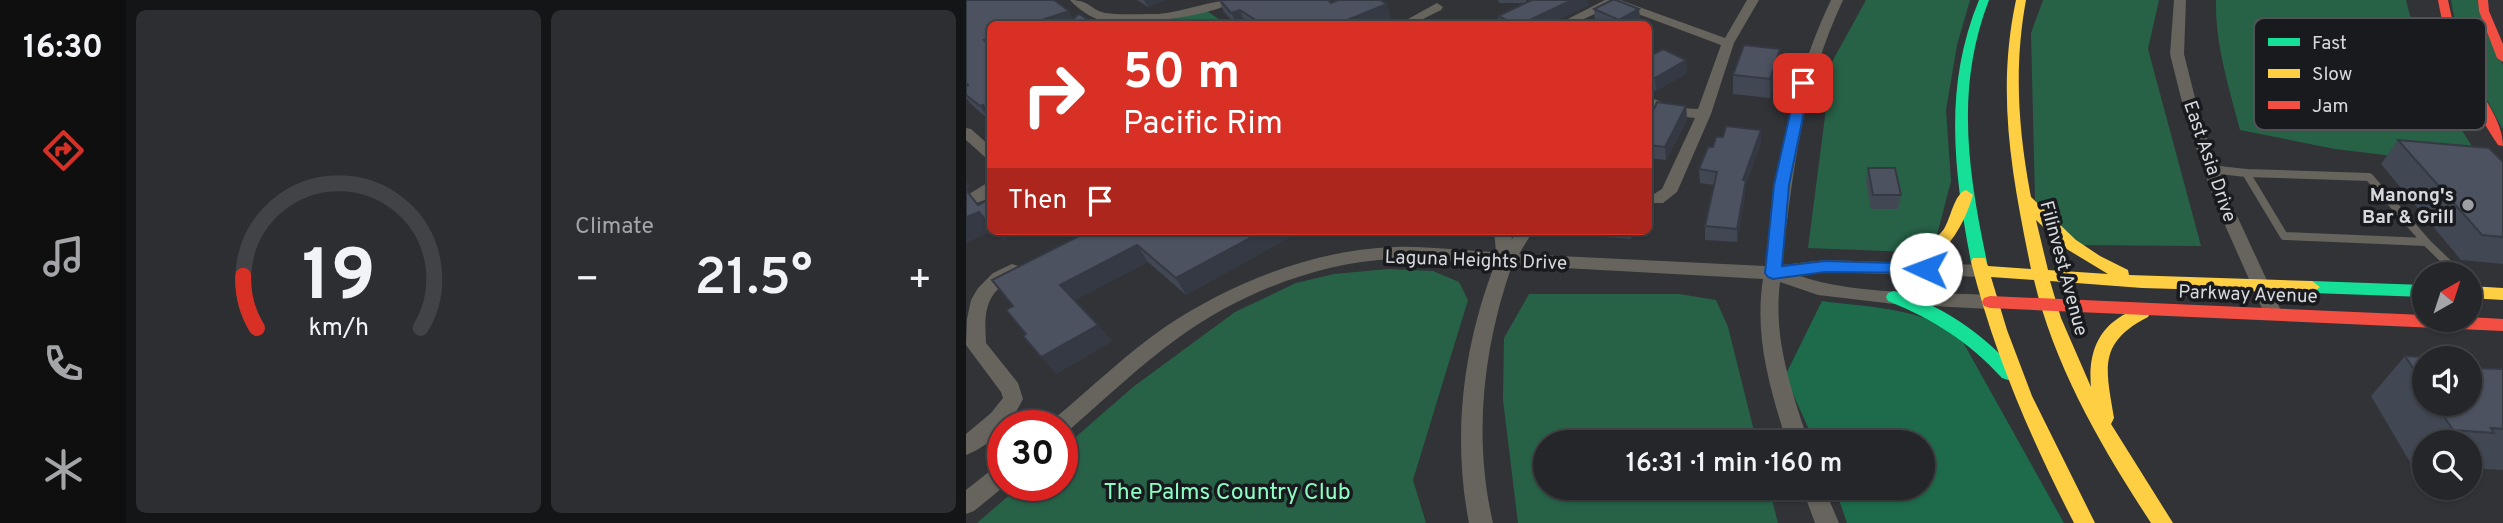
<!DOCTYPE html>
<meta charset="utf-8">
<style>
:root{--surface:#252629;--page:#2d2e31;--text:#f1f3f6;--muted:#a3a5a8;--line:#424346;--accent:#d93025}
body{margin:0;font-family:Overpass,sans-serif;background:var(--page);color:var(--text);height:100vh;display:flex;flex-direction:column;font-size:26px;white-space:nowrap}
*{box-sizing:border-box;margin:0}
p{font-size:23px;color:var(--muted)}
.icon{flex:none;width:38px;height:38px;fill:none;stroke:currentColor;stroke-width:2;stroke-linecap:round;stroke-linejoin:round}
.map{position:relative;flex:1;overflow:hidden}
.panel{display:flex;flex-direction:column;gap:10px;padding:10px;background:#141517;width:840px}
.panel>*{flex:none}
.guide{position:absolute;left:21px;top:21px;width:665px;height:214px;border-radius:10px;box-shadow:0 2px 5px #0004,0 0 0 2px var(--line);background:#d93025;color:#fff;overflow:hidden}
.needle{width:46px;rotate:39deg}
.fabs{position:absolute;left:1446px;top:262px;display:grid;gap:14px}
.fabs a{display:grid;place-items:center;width:70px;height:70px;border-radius:50%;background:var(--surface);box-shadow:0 2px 5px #0004,0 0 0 2px var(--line);font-size:35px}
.speed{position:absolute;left:21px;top:410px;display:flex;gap:14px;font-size:35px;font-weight:700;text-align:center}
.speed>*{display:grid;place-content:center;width:91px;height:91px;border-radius:50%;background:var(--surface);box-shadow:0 2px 5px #0004,0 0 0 2px var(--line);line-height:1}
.speed .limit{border:10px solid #d22;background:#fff;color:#111}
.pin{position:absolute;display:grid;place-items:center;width:60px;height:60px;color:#fff;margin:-30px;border-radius:14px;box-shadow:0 4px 10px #0006}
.me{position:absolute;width:77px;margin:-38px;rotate:272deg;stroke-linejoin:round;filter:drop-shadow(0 0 5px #0008)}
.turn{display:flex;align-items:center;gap:24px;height:147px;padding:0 21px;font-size:32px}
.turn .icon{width:91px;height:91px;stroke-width:2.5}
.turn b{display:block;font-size:49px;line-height:60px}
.then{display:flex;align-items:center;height:66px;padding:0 21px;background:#0003;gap:14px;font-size:26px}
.big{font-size:52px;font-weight:600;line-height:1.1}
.panel .widget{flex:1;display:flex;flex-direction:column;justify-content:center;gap:10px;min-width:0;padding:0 24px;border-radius:10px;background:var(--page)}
.panel .dial{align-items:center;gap:0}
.dial svg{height:182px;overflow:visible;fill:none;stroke:var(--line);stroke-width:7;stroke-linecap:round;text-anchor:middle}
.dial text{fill:var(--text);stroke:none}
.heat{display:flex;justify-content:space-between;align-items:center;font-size:38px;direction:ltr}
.panel .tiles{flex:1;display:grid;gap:10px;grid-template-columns:repeat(2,1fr)}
.trip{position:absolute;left:567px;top:430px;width:402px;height:70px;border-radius:35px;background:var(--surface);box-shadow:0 2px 5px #0004,0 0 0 2px var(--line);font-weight:600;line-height:70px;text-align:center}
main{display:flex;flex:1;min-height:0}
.tab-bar{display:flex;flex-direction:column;width:126px;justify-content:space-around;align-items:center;background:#0f0f10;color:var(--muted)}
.tab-bar .icon{width:49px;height:49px}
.tab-bar .on{color:var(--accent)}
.tab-bar b{font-size:32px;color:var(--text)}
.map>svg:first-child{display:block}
</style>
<main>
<nav class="tab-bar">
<b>16:30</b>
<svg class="icon on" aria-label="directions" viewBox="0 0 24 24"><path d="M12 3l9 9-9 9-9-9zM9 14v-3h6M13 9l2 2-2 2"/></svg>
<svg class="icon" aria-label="music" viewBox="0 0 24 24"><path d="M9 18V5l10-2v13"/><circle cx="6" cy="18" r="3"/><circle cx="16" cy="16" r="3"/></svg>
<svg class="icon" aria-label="phone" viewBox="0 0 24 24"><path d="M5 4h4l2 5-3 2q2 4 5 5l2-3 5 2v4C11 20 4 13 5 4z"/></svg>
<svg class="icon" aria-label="climate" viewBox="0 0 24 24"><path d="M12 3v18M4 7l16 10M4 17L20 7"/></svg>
</nav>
<section class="panel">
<div class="tiles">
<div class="widget dial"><svg viewBox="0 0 100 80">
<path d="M14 69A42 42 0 1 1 86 69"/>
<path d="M14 69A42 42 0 0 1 8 46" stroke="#d93025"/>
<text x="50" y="56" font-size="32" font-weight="700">19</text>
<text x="50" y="72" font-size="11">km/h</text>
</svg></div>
<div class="widget"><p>Climate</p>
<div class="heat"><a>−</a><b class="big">21.5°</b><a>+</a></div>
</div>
</div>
</section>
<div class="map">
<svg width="1537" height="523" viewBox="0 0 1537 523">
<rect width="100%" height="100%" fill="#313337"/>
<path fill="#276247" d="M900 0H1004L991 45 980 110 985 181 971 235 945 252 842 248 866 62Z
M1077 0H1193L1182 49 1235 246 1108 245 1069 200 1065 33Z
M1250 0H1440C1456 69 1482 108 1519 167L1369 149 1274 130C1263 87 1249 45 1250 0Z
M1485 0H1513L1524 38 1537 65V130C1514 87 1492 48 1485 0Z
M241 11 260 24H190L192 22Z
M422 269 467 271 493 282 502 300 447 480 460 523H11L55 485H96V449L167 387 269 312 330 283 368 274Z
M563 294H713L750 300 762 327 791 443H579V488H803L812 523H552L537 400 538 338Z"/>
<path fill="#1d6b4a" d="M856 301C902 308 962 306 997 342L1098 523H881L869 488H957V443H849L819 376Z"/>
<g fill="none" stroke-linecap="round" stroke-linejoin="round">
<path stroke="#67645d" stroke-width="8" d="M1244 169 1280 173 1403 177 1460 242 1494 275
M1280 173 1318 236 1460 242"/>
<path fill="#67645d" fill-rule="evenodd" d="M104 0C124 0 125 10 139 13 153 15 169 14 183 14 213 15 240 0 270 0 248 17 158 28 131 19 122 16 110 7 104 0Z
M639 0H654L759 38 781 0H793L768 43 745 114 711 192 697 203H682V193L688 194 696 189 729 118 711 116 682 106V97L713 108 732 109 755 45 648 5 607 24H592Z
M865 0H877C836 88 827 170 816 265L859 260 1017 265 1023 267 1026 271 1023 275 1017 277 859 272 834 276C888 295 966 292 1024 295L1030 297 1033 302 1030 307 1024 309 928 304 852 295 814 282C807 339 825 389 843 443H821C804 388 788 337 797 279L546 265C517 348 507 437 527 523H503C486 437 497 346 529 264 496 263 462 258 428 259 353 262 272 294 212 338 173 366 138 400 102 431L96 433V425H85L88 419C124 389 160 354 199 327 265 283 349 249 429 247 462 246 497 251 530 252L528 231H544L546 239 551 231H567L553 254 799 266C812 171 823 88 865 0Z
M1208 0H1220L1218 54 1235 122 1266 205 1317 315 1315 320H1301L1299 315 1250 205 1221 122 1204 54Z
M471 3 477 7 475 10 447 24H433Z
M0 128 5 129 24 146V158L19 157 0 140Z
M24 181V198L0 207V196Z
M46 264 52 266 55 270C50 277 43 280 37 285 17 300 19 320 20 343L52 383 57 399C46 422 25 446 0 455V434L25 413 37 398 35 392 0 345 1 319 5 300 12 288 27 273Z
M37 464V485H40L8 511 0 514V490L29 467Z
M836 488H858L873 523H849Z"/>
<path fill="#16e098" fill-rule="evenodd" d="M1013 0H1023C989 88 1002 172 1021 262L1013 267 1005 262C988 172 977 87 1013 0Z
M1346 281 1458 285V297L1346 293 1338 287Z
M928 291C976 305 1014 332 1048 368L1051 373 1048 378 1042 380 1036 378C1003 342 967 319 922 301L920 297 922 293Z"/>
<path fill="#ffcf43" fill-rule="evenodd" d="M1050 0H1060C1048 65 1052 127 1064 192L1065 197 1110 240 1134 256 1162 270 1163 275 1346 281 1354 287 1346 293 1176 288 1084 281 1095 318 1125 387C1122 355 1131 328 1161 313 1169 309 1174 306 1182 309L1184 313 1182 317C1131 343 1140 369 1148 418L1145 424 1207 523H1185C1136 448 1089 368 1068 280L1025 277 1041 330 1066 396 1129 523H1108C1065 439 1028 354 1005 262L1007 258H1019L1022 266 1065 269C1046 176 1030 94 1050 0ZM1070 220 1099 248 1142 274 1082 270Z
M1000 190 1007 195C997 230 975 263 938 274L932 272 930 268C940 254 964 248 978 229 985 218 988 194 1000 190Z
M1503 286 1537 288V300L1503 298Z"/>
<path fill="#f24e42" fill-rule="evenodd" d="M1472 0H1482C1487 25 1494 49 1505 73 1515 96 1537 120 1537 146L1532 145C1502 100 1481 53 1472 0Z
M1512 0H1522L1523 11 1537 44V62L1531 58 1513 11Z
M1024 296 1458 315V320H1503V317L1537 319V331L1024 308 1018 306 1016 302 1018 298Z"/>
</g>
<path fill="#414753" d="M0 0 108 18 129 24H24V121L5 104 0 98Z
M171 0H200L182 7Z
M253 0H362L365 3 426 20 414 24H269L258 12Z
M532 0H560V3H533Z
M623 5 583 24H533L532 16Z
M628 9H673L674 22 669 24H636L629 22Z
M682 57 720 60 721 73 690 91 682 88Z
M813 67 804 98 767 94V75Z
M720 106 721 120 700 160 682 158V110L687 111Z
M1432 140 1537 162V264L1495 260 1415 164Z
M795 143 779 187V194L771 242 739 240V226L748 185 734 183 733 169 747 147Z
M902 168 935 195 932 209H905L900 182Z
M458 231H489L484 233 459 232Z
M598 231H668L665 239 598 234Z
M333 232 220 295 182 262 109 300 146 341 90 374 60 334 47 306 161 235Z
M1439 356 1458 359V404H1503L1537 369V470L1503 468V443H1458V469H1448L1405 396Z"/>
<path fill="#353943" d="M178 0H200L182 7Z
M606 0H622L623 5 583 24H555Z
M421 4 426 20 414 24H377L376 22Z
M673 9 674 22 669 24H653V20Z
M274 10 280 24H271L265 13Z
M103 11 111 24H64Z
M24 38V50L18 40Z
M814 49 813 67 804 98V79Z
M720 60 721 73 690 91 689 78Z
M17 105 24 115V121L14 106Z
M720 106 721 120 700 160 699 147Z
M795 130V143L779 187V194L771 242V229L777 180Z
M0 181 5 187 0 189Z
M13 212 24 222V231H27L0 243V217Z
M29 231H60L37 241Z
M297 231H332L333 232 220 295 210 278Z
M391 231H430L393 236Z
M171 245 182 262 108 301 94 285Z
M132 325 146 341 90 374 75 357Z"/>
<path fill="#4c5260" stroke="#353943" stroke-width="2" d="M0 0H88L103 11 64 24H24V38L18 40 24 46V114L17 105 14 106 0 95V86L2 85 0 83Z
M254 0H362L365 3 372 0H414L421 4 376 22 380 24H296L274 10 265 13Z
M566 0H606L555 24H549L532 16Z
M646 0H650L673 9 653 20 628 9Z
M113 14 129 24H153H101Z
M778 45 814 49 804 79 767 75Z
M697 49 720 60 689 78 682 75V57Z
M691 102 720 106 699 147 682 145V110L687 111Z
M760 126 795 130 777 180H780L771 229 739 226 751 172 733 169 742 147H747L750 137H757Z
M1432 140 1523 148 1537 162V237L1516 235Z
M902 168H929L935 195H907Z
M0 190 12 205 24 199V222L22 223 13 212 0 217Z
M123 231H157L161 235 168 231H297L210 278 171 245 94 285 132 325 75 357 57 336 60 334 40 310 47 306 26 280Z
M1439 356 1477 358V359H1458V385Z
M1503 368 1537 369V429L1525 428 1528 433 1487 430 1470 404H1503Z"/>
<path fill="#1a73e8" stroke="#114b97" stroke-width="2" d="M837 79 844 83 823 185 816 266 859 261 960 264 968 269 966 273 859 272 807 279 802 277 799 273 808 185 831 83Z"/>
<circle fill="#9d9fa4" stroke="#181a1d" stroke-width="2.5" cx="1502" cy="205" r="7"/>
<g text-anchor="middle" stroke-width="7" stroke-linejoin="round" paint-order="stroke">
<g font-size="19" fill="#d7d9de" stroke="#181a1d">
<text transform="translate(1245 161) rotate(71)" y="7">East Asia Drive</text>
<text transform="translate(510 259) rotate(2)" y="7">Laguna Heights Drive</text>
<text transform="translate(1099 268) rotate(75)" y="7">Filinvest Avenue</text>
<text transform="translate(1282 293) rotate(2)" y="7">Parkway Avenue</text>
</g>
<g font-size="19" font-weight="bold" fill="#d7d9de" stroke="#181a1d" text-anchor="end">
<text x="1488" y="201">Manong's<tspan x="1488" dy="22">Bar &amp; Grill</tspan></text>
</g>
<g font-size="23" fill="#8cfec3" stroke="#181a1d">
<text x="261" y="499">The Palms Country Club</text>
</g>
</g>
<rect x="1288" y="18" width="232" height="112" rx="10" fill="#181a1d" stroke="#515357" stroke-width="2"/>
<rect x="1302" y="38" width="32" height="8" fill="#16e098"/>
<rect x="1302" y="69" width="32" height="9" fill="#ffcf43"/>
<rect x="1302" y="101" width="32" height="8" fill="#f24e42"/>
<g font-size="19" fill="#d7d9de">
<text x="1346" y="49">Fast</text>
<text x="1346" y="80">Slow</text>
<text x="1346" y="112">Jam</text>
</g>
</svg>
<div class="fabs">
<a><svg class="needle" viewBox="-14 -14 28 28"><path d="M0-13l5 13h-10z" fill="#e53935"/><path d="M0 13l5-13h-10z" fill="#a3a5a8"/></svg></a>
<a><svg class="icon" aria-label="sound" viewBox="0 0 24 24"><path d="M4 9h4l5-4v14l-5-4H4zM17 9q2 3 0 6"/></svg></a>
<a><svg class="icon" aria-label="search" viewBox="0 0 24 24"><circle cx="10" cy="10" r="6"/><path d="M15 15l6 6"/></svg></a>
</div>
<div class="speed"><div class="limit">30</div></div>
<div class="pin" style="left:837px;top:83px;background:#d93025"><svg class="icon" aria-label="arrive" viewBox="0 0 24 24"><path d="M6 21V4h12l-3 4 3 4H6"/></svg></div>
<svg class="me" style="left:960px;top:269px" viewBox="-20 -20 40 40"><circle r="19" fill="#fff"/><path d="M0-13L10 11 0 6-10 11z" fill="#1a73e8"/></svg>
<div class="trip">16:31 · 1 min · 160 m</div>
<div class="guide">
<div class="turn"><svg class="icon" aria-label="right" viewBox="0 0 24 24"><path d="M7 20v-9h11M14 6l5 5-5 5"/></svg><div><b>50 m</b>Pacific Rim</div></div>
<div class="then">Then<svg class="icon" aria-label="arrive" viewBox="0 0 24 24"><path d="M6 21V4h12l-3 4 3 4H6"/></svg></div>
</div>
</div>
</main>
